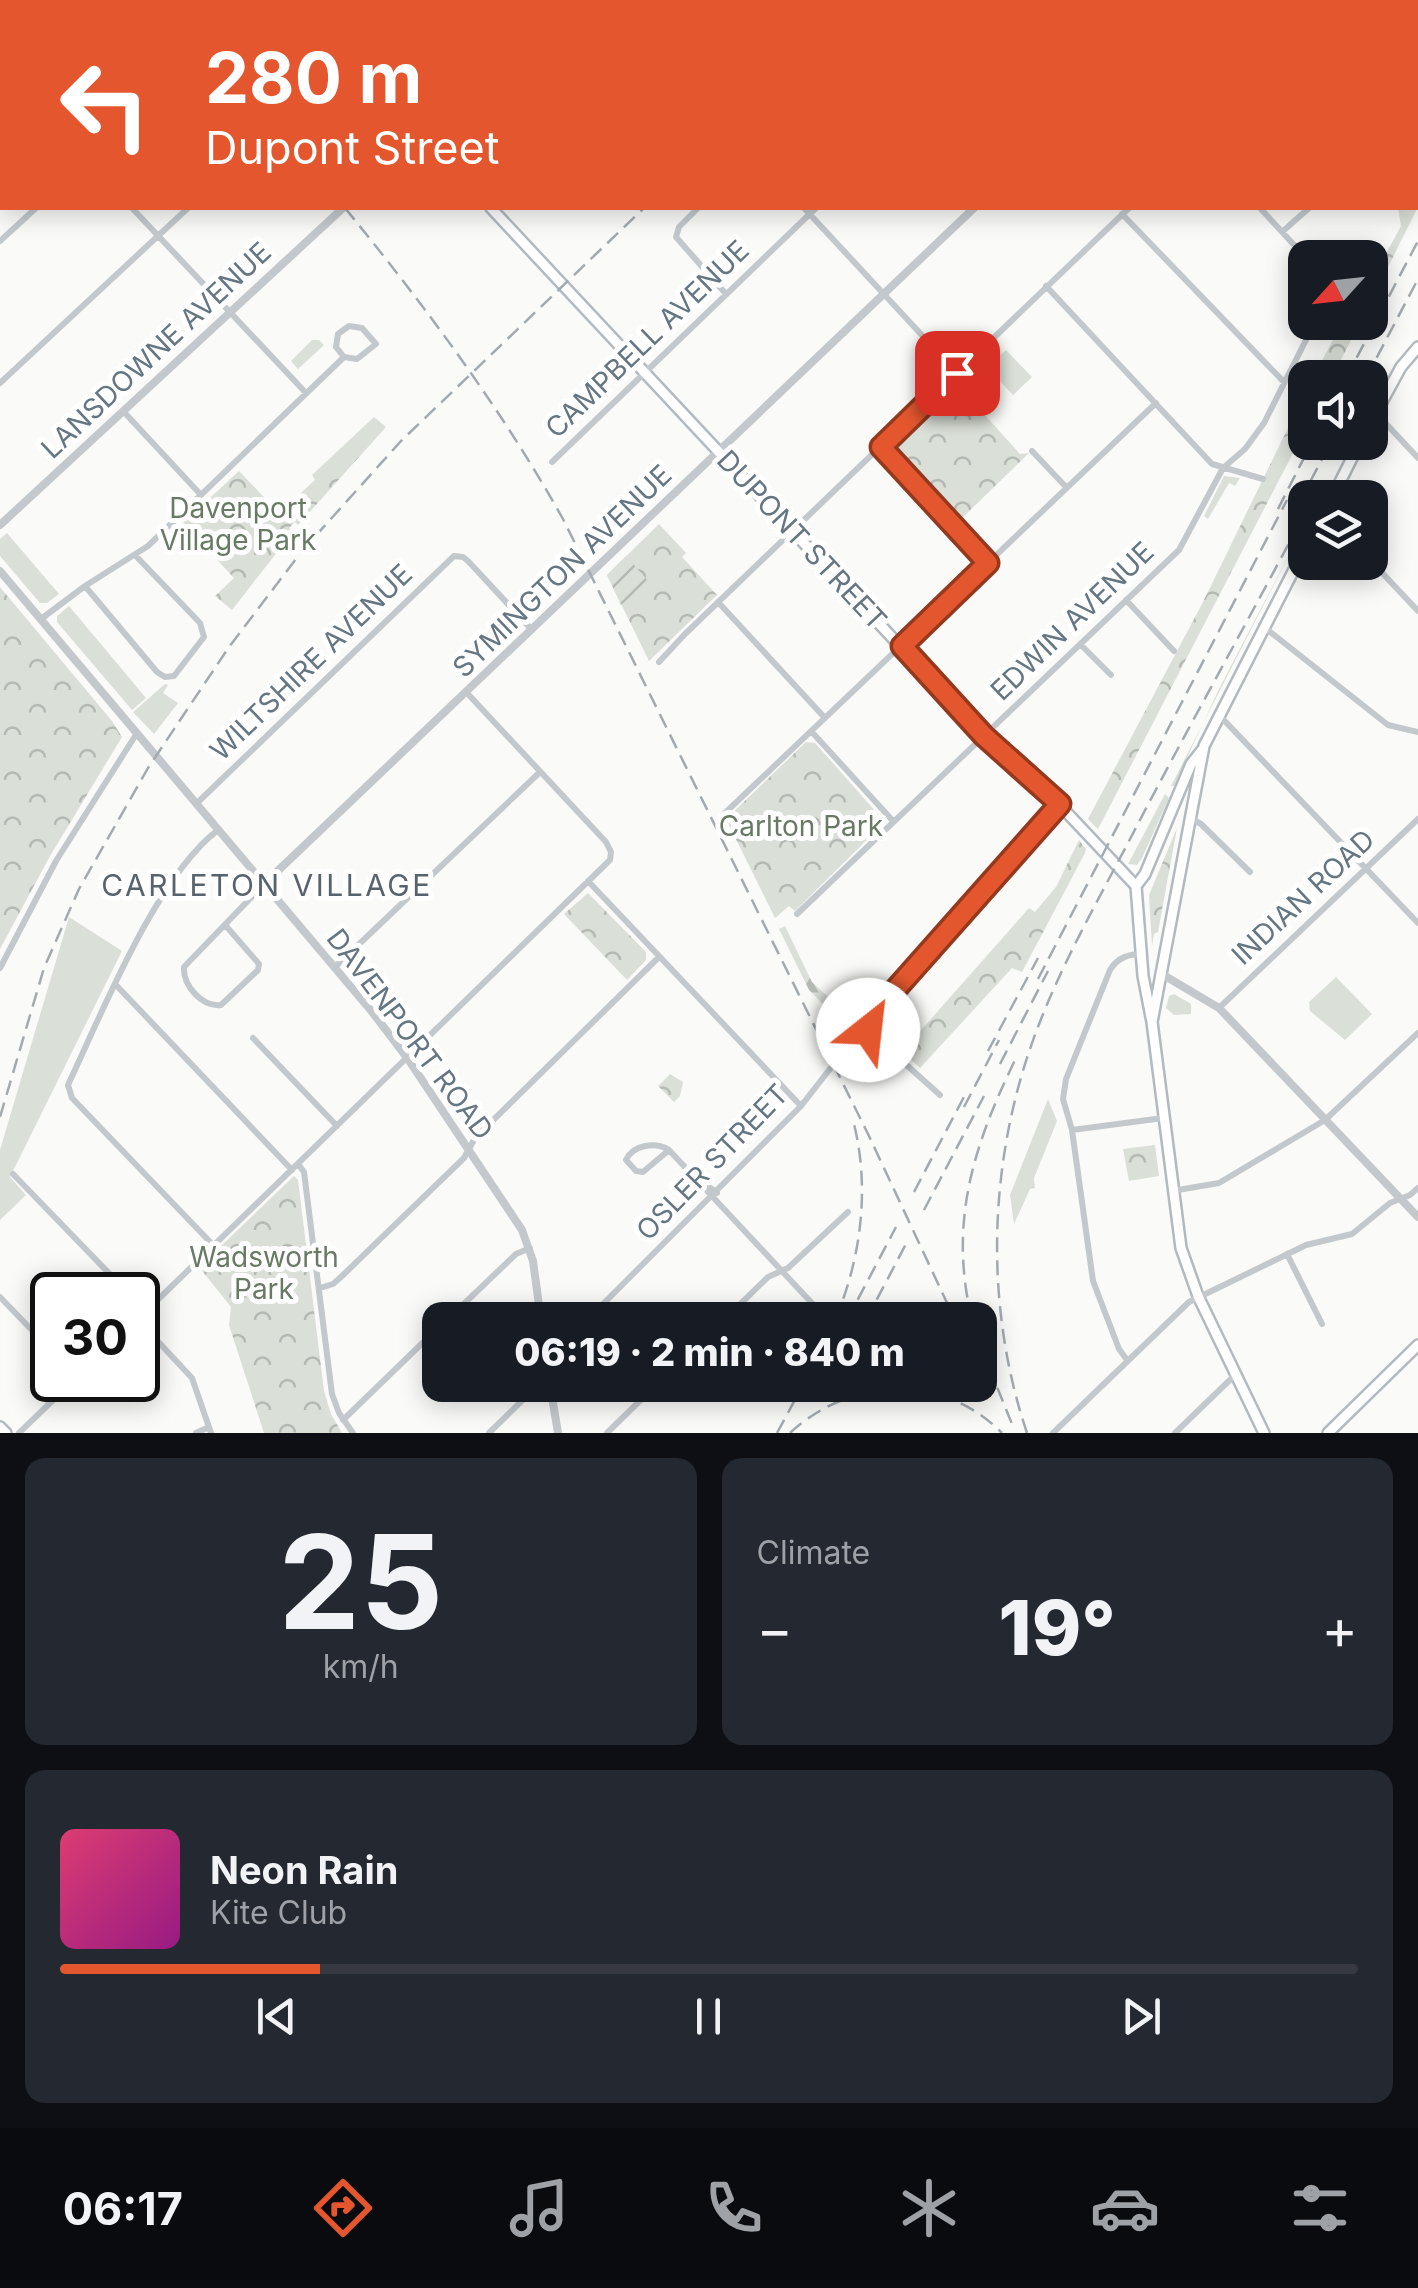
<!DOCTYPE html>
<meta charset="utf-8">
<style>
:root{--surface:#171b24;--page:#242831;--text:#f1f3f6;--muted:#9ea1a6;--line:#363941;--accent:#e4572e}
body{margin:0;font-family:Inter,sans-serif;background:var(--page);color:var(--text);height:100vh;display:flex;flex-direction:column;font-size:38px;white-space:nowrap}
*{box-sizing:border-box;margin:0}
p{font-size:32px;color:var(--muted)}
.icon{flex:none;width:55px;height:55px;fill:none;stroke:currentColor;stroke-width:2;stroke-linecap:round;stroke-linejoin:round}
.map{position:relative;height:1433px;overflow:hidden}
.drawer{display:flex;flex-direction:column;gap:25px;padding:25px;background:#0d0f14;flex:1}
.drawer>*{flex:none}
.hud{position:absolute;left:0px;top:0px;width:1420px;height:210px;box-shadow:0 5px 25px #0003;background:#e4572e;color:#fff;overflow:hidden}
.needle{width:65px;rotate:243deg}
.fabs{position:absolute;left:1288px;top:240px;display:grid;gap:20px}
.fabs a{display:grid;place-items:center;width:100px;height:100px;border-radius:20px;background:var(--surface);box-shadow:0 5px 25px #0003;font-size:50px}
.speed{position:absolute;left:30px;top:1272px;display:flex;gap:20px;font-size:50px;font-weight:700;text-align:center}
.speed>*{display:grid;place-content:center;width:130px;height:130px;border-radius:50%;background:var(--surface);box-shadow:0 5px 25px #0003;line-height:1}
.speed .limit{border:5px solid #111;border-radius:15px;background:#fff;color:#111}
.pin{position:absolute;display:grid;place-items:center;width:85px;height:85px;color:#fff;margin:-42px;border-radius:20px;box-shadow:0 5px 15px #0006}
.me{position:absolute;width:110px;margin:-55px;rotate:29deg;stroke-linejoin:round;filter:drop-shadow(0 0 8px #0008)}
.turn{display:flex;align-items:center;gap:35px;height:210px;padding:0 40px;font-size:45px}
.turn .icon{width:130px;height:130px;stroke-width:2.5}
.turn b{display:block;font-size:70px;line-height:85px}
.big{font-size:75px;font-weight:800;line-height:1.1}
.drawer .widget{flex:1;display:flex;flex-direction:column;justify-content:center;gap:15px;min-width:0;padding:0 35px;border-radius:20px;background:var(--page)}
.drawer .dial{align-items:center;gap:0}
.dial b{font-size:130px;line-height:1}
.song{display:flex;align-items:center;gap:30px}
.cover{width:120px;height:120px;border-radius:15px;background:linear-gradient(135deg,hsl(340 70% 55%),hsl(310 70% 35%))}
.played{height:10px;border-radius:5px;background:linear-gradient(90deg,var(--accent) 20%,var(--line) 20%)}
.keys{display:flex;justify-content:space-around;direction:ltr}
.heat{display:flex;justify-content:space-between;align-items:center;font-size:55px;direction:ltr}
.drawer .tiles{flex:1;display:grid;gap:25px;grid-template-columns:1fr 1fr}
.widget:last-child{grid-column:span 2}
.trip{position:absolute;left:422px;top:1302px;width:575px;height:100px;border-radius:20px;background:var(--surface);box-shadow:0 5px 25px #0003;font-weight:800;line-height:100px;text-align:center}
.menu{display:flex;height:160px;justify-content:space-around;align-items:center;background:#090b0e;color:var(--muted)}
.menu .icon{width:70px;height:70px}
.menu .selected{color:var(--accent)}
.menu b{font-size:45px;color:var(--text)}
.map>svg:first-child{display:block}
</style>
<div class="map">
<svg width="1418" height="1433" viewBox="0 0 1418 1433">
<defs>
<pattern id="forest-firs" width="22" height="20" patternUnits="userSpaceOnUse" patternTransform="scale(2.5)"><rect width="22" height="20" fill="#dadfd7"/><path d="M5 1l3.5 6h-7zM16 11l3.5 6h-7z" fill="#b4b9b4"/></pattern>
<pattern id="park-crowns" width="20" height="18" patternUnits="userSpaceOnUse" patternTransform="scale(2.5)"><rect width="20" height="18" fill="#dadfd7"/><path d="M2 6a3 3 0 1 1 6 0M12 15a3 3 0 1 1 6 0" fill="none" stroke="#b4b9b4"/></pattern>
<pattern id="garden-furrows" width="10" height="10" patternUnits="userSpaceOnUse" patternTransform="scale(2.5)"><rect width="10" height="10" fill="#dadfd7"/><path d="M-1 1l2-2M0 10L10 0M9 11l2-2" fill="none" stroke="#b4b9b4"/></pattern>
</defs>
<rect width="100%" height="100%" fill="#fafaf8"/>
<path fill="#dadfd7" d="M312 340H319L324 345 298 369 291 361Z
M1006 350 1032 377 1013 395 987 367Z
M1224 476 1240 478 1235 486 1229 483 1208 519 1204 516Z
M1305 524 1219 689 1174 786H1171Z
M7 533 59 594 47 603H40L0 556V539Z
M69 606 146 698 132 710 57 622V616Z
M165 684 168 685 163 693 178 703 154 734 133 712Z
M1165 794 1169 798 1142 858 1137 865 1128 864Z
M69 917 122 951 10 1177 26 1195 0 1220V1150Z
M1336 977 1372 1014 1345 1040 1310 1011 1309 1002Z
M1174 994 1191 1004V1014L1174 1015 1166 1008 1169 996Z
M1048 1099 1057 1121 1034 1178 1035 1188 1030 1189 1014 1224 1010 1195Z"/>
<path fill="url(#forest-firs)" d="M785 926 812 982 855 1022 852 1026 840 1012 823 1004 809 990 779 929Z"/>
<path fill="url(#park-crowns)" d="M1418 173V207L1370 303V273L1379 259 1382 261 1401 226 1398 208H1418Z
M1342 323H1360L1332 377H1313Z
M955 382 1020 454 1029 453 958 522 889 447Z
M1305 393V430L1098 829 1088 819 1203 602Z
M374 417 386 427 298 525 295 522 289 528 293 532 232 610 215 596 234 578 183 523 239 471 279 513 315 480 312 475Z
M659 524 686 553 682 557 717 595 649 661 607 575Z
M0 587 112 721 122 737 50 856 0 949Z
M806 742 815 743 885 822 795 911 789 906 775 918 726 819Z
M1177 828 1158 932 1154 934 1152 946 1149 895Z
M1079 840 1086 849 1085 853 1022 972 1012 968 920 1068 895 1045 898 1041 916 1039 915 1037 1029 908 1035 912 1056 887Z
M588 893 646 952V960L627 980 564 914Z
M670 1074 683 1082 680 1096 674 1102 658 1086Z
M1155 1145 1159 1176 1129 1181 1123 1149Z
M294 1176 298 1180 324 1391 331 1414 342 1433H264L229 1325 231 1307 199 1267Z"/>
<path fill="url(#garden-furrows)" d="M626 556 649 582 621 605 607 575Z"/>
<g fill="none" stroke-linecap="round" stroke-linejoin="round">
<g stroke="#b3babf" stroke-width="14">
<path id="secondary" d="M298 0 300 2
M491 208 984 736 1038 782 1136 886 1143 976 1152 1022
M1370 424 1401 367 1418 347
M1332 498 1360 442
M1136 886 1145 874 1191 764 1202 750
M0 1427 6 1433
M1264 1433 1198 1296 1181 1248 1152 1022 1204 746 1305 548
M1328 1433 1418 1345"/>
</g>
<path stroke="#c3c8cc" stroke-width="6" d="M76 0 79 2
M614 0 617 2
M913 0 916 2
M1065 0 1067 2
M1327 0 1329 2
M254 2 257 0
M409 2 411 0
M716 2 719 0
M1031 2 1033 0
M1345 2 1347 0
M0 68 2 70
M1418 96V97
M1418 106V105
M132 208 306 393
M698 208 679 227 676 237 726 294
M804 208 957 373
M1260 208 1306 258
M1122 214 1284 382
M1282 232 1309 208
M0 241 36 208
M1046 286 1212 464 1263 479
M349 326 362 328 376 344 357 359 344 357 336 347 338 334Z
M0 383 188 208
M124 412 201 495
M1376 413 1418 458
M881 447 988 563
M1032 451 1067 488
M552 462 816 208
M1370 560 1418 611
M85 586 157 672 165 677 174 676 204 637 200 623 135 555
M1126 600 1174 651
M718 602 825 718
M41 619 85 586 148 546 344 357
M1264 627 1388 725 1418 732
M1080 644 1111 675
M659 662 685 634 1129 208
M1219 715 1418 923
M811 731 893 821
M196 804 454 556 463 557 468 561 532 630
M725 813 1156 403
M1190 818 1201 824 1250 872
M588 881 801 1106
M797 914 1179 550 1223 468 1245 449 1264 423 1307 338 1318 322
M226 926 259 964 258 970 221 1005C202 1007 183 986 184 967L265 883
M335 967 540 772
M0 968 56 861 137 733
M116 985 292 1170
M1219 1008 1418 819
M863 1026 940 1095
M253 1038 337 1126
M1072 1130 1163 1118
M669 1150 643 1172 636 1171 626 1160C633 1144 656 1142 669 1150L823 1315
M298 1164 304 1172 332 1394 339 1413 353 1433
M13 1174 130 1295
M697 1178 717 1193
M1172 1191 1219 1183 1325 1120 1418 1033
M213 1245 72 1098 68 1085C102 1013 156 877 218 830
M1287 1254 1322 1324
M320 1288 333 1284 342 1276 464 1158 475 1138 659 957
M0 1297 52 1351
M138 1319 610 860 611 852 606 842 467 693
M138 1320 192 1378 211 1433
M447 1320 516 1254 530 1248
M587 1320 801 1106 890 992 1060 805
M724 1320 768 1277 788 1268 848 1212
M1127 1360 1119 1349 1093 1281 1072 1130 1063 1099 1066 1079 1110 970C1118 957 1129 954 1143 954
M343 1420 440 1326
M19 1433 74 1380
M196 1433 209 1427
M489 1433 537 1386 543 1385
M607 1433 656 1385
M1053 1433 1189 1302 1306 1245 1352 1234 1390 1203 1410 1195 1418 1188
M1175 1433 1235 1375"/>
<path stroke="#c3c8cc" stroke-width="8" d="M562 2 565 0
M1188 2 1191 0
M0 525 343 208
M0 571 373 1013 408 1059 522 1230 533 1261 541 1320
M265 883 974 208
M1160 973 1219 1008 1418 1217
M550 1385 558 1433"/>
<use href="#secondary" stroke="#fff" stroke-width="9"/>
<path stroke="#a2aab0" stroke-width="2.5" stroke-dasharray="15 8" stroke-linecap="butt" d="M160 0 163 2
M861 2 864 0
M345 208C425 306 501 408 563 519L869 1136 955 1320
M1346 378 1418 241
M1366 378 1418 279
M1278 509 1312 442
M1289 522 1331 442
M1038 979 1287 500
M988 1051 1038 958
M1000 1064 1048 971
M964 1107 999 1040
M0 1117 44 968 79 889 148 768 229 647 302 551 401 441 644 208
M914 1192 965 1095
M924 1210 984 1096
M835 1320C861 1259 870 1189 854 1124
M847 1320 896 1227
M866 1320 906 1244
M972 1320C948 1221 974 1144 1017 1056
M980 1345 1012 1424
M777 1433 803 1385
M790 1433C850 1377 943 1373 1002 1433
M1027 1433C985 1308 988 1170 1031 1046 1056 974 1094 908 1129 841 1186 731 1247 623 1305 513"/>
</g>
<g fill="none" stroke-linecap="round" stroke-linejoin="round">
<g stroke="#94391e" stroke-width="25">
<path id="route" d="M868 1030 863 1026 1060 804 984 736 902 646 988 563 881 447 957 373"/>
</g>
<use href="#route" stroke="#e4572e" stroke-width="18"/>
</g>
<g text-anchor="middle" stroke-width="10" stroke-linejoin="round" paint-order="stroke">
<g font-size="28" fill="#657683" stroke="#fff">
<text transform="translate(647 339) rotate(-44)" y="10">CAMPBELL AVENUE</text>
<text transform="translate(156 350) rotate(-43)" y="10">LANSDOWNE AVENUE</text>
<text transform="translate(802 540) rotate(47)" y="10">DUPONT STREET</text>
<text transform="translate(562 571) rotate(-44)" y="10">SYMINGTON AVENUE</text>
<text transform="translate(1072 621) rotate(-44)" y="10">EDWIN AVENUE</text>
<text transform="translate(311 662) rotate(-44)" y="10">WILTSHIRE AVENUE</text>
<text transform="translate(1303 897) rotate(-43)" y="10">INDIAN ROAD</text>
<text transform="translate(410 1034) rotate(53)" y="10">DAVENPORT ROAD</text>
<text transform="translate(712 1162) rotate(-46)" y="10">OSLER STREET</text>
</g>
<g font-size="28" fill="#687a64" stroke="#fff">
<text x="238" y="518">Davenport<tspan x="238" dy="32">Village Park</tspan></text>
<text x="801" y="836">Carlton Park</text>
<text x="264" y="1267">Wadsworth<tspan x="264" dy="32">Park</tspan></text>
</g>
<g font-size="30" letter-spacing="2.5" fill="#57646e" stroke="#fff">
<text x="267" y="896">CARLETON VILLAGE</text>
</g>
</g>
</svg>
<div class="fabs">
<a><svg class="needle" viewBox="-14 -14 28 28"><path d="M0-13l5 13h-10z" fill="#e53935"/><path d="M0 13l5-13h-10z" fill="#9ea1a6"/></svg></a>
<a><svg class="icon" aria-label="sound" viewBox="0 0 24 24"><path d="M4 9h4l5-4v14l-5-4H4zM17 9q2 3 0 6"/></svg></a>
<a><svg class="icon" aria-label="layers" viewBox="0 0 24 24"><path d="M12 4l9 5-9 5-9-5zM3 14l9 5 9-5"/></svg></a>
</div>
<div class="speed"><div class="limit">30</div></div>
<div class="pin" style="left:957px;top:373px;background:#d93025"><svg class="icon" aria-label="arrive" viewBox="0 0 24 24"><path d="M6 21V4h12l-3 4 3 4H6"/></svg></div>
<svg class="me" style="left:868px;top:1030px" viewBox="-20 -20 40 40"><circle r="19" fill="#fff"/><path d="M0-13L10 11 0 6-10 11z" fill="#e4572e"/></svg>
<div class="trip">06:19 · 2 min · 840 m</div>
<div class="hud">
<div class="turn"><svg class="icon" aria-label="left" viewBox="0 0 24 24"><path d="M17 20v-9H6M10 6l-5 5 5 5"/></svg><div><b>280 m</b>Dupont Street</div></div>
</div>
</div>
<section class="drawer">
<div class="tiles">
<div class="widget dial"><b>25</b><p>km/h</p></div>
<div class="widget"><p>Climate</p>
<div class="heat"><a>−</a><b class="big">19°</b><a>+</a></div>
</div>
<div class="widget">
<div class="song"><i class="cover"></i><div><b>Neon Rain</b><p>Kite Club</p></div></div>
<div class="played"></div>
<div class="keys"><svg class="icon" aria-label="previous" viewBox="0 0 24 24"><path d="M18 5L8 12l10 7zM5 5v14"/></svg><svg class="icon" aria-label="pause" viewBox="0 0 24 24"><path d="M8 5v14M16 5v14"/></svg><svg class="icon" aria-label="next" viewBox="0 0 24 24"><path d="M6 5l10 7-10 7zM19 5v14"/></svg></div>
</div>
</div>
</section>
<nav class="menu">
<b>06:17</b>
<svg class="icon selected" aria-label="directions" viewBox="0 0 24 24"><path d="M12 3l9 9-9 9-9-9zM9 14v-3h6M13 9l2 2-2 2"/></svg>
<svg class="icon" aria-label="music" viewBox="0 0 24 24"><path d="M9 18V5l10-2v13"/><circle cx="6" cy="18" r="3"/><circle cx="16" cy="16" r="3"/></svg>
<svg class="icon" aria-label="phone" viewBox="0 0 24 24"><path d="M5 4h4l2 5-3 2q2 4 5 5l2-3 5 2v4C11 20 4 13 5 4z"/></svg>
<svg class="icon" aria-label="climate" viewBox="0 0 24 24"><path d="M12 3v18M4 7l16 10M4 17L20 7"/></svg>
<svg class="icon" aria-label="car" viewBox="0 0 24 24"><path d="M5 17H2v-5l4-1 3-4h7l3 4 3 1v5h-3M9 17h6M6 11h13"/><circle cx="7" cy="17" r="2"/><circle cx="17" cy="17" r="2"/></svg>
<svg class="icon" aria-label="filters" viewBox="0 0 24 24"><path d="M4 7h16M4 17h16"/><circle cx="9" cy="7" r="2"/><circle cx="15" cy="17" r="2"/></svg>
</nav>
